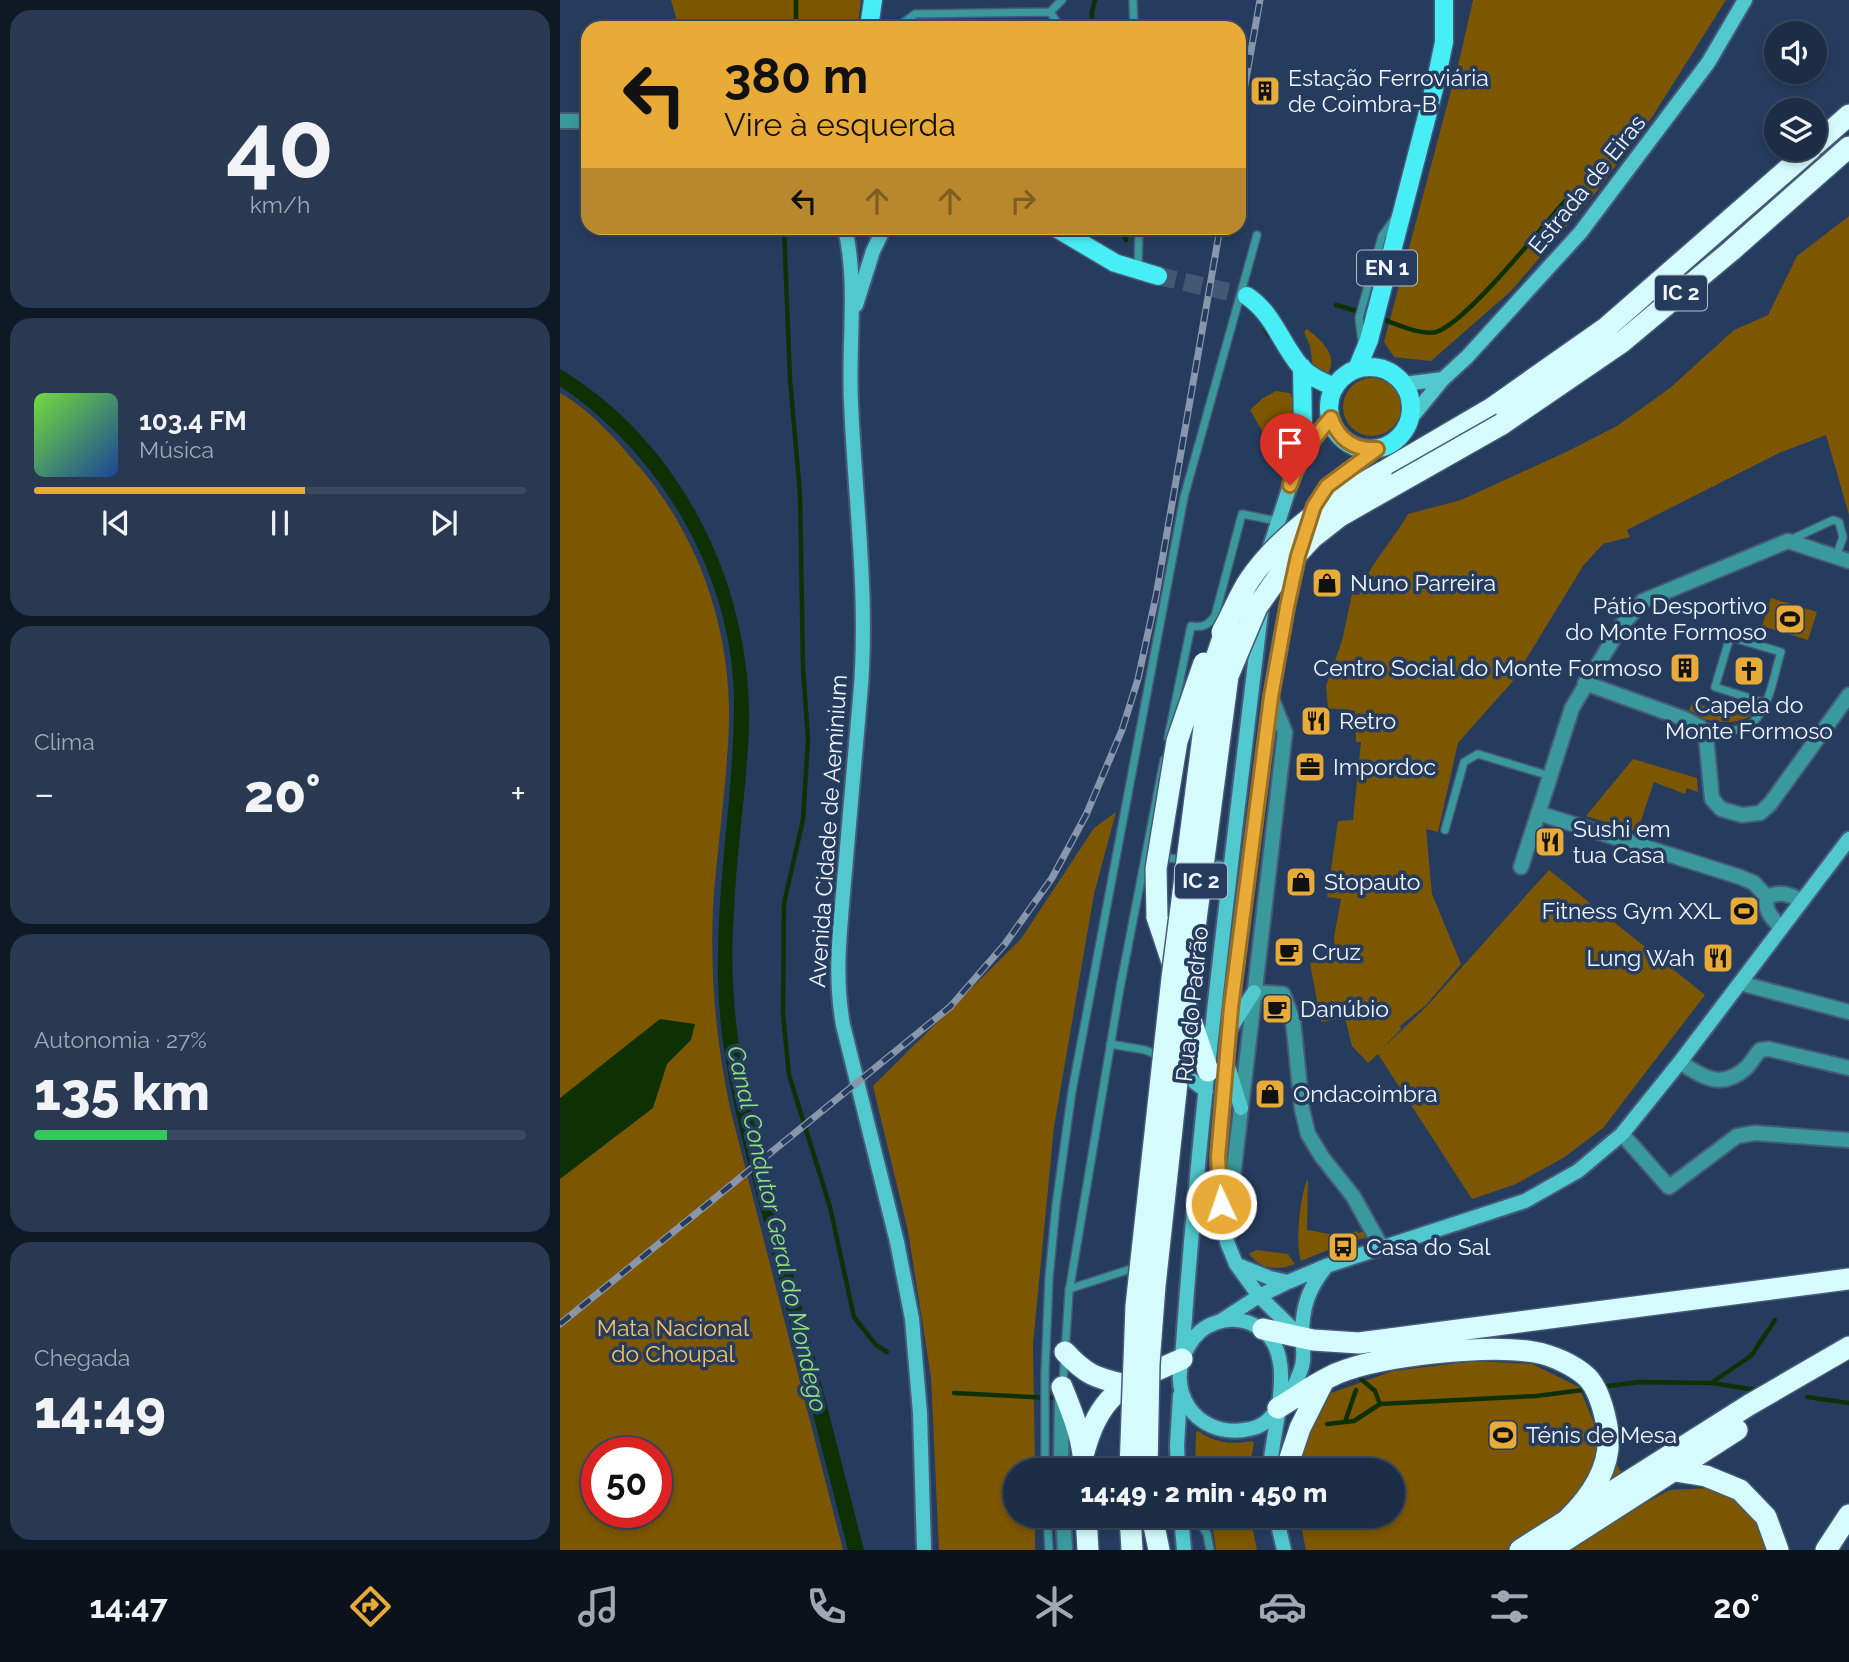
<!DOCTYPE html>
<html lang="pt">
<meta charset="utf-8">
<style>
:root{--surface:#1c2d46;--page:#293951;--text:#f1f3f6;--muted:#a0a8b3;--line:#3a495f;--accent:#e8ab37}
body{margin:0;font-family:Raleway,sans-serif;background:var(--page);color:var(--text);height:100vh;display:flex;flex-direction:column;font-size:26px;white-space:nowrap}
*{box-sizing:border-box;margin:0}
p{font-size:23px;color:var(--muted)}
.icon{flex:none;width:38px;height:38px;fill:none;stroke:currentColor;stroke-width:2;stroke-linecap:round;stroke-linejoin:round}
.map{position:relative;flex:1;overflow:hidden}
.drawer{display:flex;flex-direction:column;gap:10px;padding:10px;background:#0f1926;width:560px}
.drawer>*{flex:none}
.banner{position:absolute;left:21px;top:21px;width:665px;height:214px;border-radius:21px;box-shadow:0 4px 10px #0003,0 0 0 2px var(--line);background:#e8ab37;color:#111;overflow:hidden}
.buttons{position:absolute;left:1204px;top:21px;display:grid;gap:14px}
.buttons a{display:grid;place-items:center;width:63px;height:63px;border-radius:50%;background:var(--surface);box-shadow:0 4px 10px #0003,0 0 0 2px var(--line);font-size:35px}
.speed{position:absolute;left:21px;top:1437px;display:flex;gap:14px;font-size:35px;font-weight:700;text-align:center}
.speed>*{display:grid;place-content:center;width:91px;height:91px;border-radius:50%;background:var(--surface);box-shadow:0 4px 10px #0003,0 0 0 2px var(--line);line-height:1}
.speed .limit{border:10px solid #d22;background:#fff;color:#111}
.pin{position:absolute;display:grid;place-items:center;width:60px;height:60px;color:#fff;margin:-72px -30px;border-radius:50% 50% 50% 0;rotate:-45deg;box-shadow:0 0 7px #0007}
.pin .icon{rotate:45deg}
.me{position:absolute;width:77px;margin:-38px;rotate:357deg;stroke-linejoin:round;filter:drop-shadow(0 0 5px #0008)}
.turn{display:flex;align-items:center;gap:24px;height:147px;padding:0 28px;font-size:32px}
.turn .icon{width:91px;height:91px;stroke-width:2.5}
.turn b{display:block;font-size:49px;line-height:60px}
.lanes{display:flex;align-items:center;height:66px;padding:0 28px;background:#0003;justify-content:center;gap:35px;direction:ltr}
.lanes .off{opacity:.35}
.big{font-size:52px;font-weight:800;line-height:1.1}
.drawer .widget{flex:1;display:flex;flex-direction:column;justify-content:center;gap:10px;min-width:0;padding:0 24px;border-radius:21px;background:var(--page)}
.drawer .dial{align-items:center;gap:0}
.dial b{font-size:91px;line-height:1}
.song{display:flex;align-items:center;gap:21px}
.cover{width:84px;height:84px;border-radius:10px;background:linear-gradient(135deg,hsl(100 70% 55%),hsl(220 70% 35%))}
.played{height:7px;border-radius:4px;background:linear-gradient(90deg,var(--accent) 55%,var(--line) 55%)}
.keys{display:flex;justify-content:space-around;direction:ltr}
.heat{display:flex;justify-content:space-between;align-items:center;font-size:38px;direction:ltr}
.charge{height:10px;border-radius:5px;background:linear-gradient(90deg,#34c759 27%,var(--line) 0)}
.trip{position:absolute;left:443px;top:1458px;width:402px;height:70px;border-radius:35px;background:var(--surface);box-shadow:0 4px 10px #0003,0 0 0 2px var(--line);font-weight:800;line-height:70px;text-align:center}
.menu{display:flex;height:112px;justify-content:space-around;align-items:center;background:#0b121c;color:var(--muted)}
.menu .icon{width:49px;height:49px}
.menu .on{color:var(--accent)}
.menu b{font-size:32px;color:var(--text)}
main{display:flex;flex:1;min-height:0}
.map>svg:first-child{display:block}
</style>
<main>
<section class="drawer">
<div class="widget dial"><b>40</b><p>km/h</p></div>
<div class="widget">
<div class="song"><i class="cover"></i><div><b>103.4 FM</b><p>Música</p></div></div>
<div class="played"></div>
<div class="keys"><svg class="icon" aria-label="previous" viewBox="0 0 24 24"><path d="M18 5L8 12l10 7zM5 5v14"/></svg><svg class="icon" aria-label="pause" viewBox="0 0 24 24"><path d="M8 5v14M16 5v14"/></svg><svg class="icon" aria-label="next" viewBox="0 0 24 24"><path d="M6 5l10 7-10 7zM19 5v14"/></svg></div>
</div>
<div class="widget"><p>Clima</p>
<div class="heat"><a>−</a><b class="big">20°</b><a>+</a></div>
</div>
<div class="widget"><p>Autonomia · 27%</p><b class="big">135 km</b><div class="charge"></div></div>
<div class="widget"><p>Chegada</p><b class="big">14:49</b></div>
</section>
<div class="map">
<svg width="1289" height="1550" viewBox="0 0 1289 1550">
<rect width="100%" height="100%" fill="#263c5e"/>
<path fill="#7d5700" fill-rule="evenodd" d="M111 0H301L297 28H119Z
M913 0H1166L1092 117 1037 191 951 291 871 361 834 357 824 342 901 53Z
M1289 216V515L1266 435 1219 453 1067 530 1070 537 1043 544 1023 566 952 682 898 743 878 832 866 829 872 894 901 964 866 1005 840 1026 841 1029 821 1050 867 1006 989 870 1145 995 1043 1128 1003 1158 956 1184 912 1199 818 1054 808 1063 792 1046 785 1018 761 1022 750 963 776 961 774 937 781 899 767 897 778 821 793 820 801 742H796L795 711 768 708 766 686 782 641 792 594 799 595C809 564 832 542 848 514L901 500 1006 452 1057 426 1110 388 1174 330 1208 315 1237 256Z
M747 329C760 339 779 355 768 373L762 374 753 367 750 346 744 332Z
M783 407a29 29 0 1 1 58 0a29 29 0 1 1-58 0Z
M716 391 730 393 734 402 737 403 738 432 725 471 690 410 703 398Z
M0 393C32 411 57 441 81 469 140 539 171 631 169 723 167 785 157 846 153 908 150 975 156 1042 170 1108L283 1550H0ZM37 1452H96V1512H37Z
M1211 598 1257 612 1248 640 1202 626Z
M1133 702 1162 713 1172 715 1195 711C1187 724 1160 724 1145 719 1140 717 1135 713 1129 710Z
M1073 759 1137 778 1138 792 1127 788 1125 794 1094 782 1077 832 1026 816Z
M556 812 534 894 494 1127 473 1344 475 1470H455V1516H475V1550H379L371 1377 348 1231 313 1086 461 939 534 828Z
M748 1179 747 1230 782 1236 797 1231 798 1233 810 1230 812 1236 788 1242 741 1261C735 1247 740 1192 748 1179Z
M696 1250 728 1254 735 1264C717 1271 701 1269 689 1254Z
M915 1361 972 1364 1019 1387 1039 1435 1081 1505 1110 1490 1150 1488 1180 1500 1201 1527 1207 1550H746L739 1516H833V1470H738L743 1447 771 1393 833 1371Z
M638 1431C656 1443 671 1445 692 1441L694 1443 689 1470H635L636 1432Z
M646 1516H690L697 1550H656L653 1529Z"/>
<path fill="#0e3104" d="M0 369C117 439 185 573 189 706 190 733 187 759 185 786 180 833 175 881 173 928 170 987 177 1045 189 1102L304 1550H288C262 1449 236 1349 211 1248 194 1184 175 1120 165 1055 145 938 173 824 174 707 175 580 104 457 0 386Z
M100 1019 135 1024 131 1040 107 1064 93 1108 0 1179V1098Z"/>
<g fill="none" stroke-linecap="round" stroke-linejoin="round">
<path stroke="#0e3104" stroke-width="4.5" d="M236 28V0
M532 28V12L535 0
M224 228 230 379 240 494 243 667 248 740 243 820 224 903 223 1015 229 1075 270 1207 294 1317 316 1345 327 1352
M562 228 566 240
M776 305 811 315
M819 318C835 323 860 336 876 332 906 323 981 228 1005 201
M705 329 709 336 711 335
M1152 1383 1196 1390
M1041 1387 1079 1382 1151 1383 1191 1356 1215 1320
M394 1393 491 1398
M1247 1397 1289 1403
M820 1404 976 1396 1023 1390
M785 1422 796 1390
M767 1424 794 1421 820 1404 815 1391 801 1379"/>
<path stroke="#445876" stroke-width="18" stroke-dasharray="18 9" stroke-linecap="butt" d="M598 276 687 296"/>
<g stroke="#465a78" stroke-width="10">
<path id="lane" d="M573 0 574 28
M490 12 501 28
M336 28 355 14 490 12 502 0
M578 270 579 228
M802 342 799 318 822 236 835 218
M1230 540 1273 520 1279 522 1283 537 1276 557
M1141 727C1151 728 1164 731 1175 730 1209 726 1212 679 1221 652L1170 637 1155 687 1205 703
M608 738 631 626C643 628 648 625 655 616L682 514 717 521
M885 830 904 762 918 754 990 776
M599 857 626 860
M644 863 670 866
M550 1044 585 1050 600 1056
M509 1289 577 1267
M503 1383 509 1292 560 988 604 760
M485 1470V1373L489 1278 496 1205 512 1091 624 497 697 235
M487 1516 489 1550
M635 1516 647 1534 650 1550"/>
</g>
<g stroke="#465a78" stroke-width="18">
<path id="street" d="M0 121H28
M1025 683 1125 719 1140 727 1146 737 1152 799 1161 809 1182 815 1200 813 1210 804 1289 695
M978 813 1180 877 1194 883 1207 897
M961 867 1012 708 1061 626 1083 601 1228 541 1289 561
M1221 928C1212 918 1204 911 1207 897 1221 891 1229 894 1242 901
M1180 983 1289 1012
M694 992 723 994 733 1020 742 1109 748 1134 762 1157 793 1196 822 1248
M1120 1062C1142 1077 1162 1090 1186 1068 1191 1063 1195 1056 1200 1050L1209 1049 1289 1068
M1062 1134 1109 1187 1177 1136 1195 1133 1289 1140
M661 1204 673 1177 725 732 711 697
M501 1470 502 1398
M503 1516 505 1550"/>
</g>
<g stroke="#465a78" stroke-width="18">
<path id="secondary" d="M285 228C298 285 288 343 291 402 295 501 309 599 300 698 295 759 289 821 284 882 280 932 274 975 283 1025L337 1242 352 1319 360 1413 364 1550
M296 305 313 251 324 228
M844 384 883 379
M851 418 883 379 907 357 1020 233 1148 63 1185 0
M752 515 767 486 817 449
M708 553 736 467 756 435 770 418
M739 554 727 607 711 697 671 1008 658 1157 661 1204 667 1242 676 1264 699 1296 741 1337
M670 1029 694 992
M615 1067 646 1091
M669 1069 681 1108
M680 1266 710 1278 728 1282
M662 1320 699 1296 728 1282 766 1266 965 1201 1018 1171 1062 1134 1120 1062 1289 839
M622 1359C639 1109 672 860 701 612
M618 1470 617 1445 620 1395
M710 1470C711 1431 742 1349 696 1326 684 1319 668 1318 655 1323 643 1327 634 1336 628 1347 604 1389 635 1437 684 1430 693 1429 701 1427 708 1420 721 1407 734 1390 740 1372 745 1361 743 1348 742 1336 742 1308 748 1289 765 1268
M621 1516 624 1550
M716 1516 724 1550"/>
</g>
<g stroke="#465a78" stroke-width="21">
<path id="primary" d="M309 28 313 0
M496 228 555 263 598 276
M687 296C714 314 721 344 741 367 750 377 763 382 775 387
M769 408a41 41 0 1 1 82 0a41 41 0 1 1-82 0Z
M797 369 809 340 875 85 884 42V0
M736 467 743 432 742 367"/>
</g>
<g stroke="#465a78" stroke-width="24">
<path id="highway" d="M1255 145 1289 115
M942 424 1062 342 1171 251 1289 147
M821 473 932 408 1047 327 1251 149
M597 917 615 971
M625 1002 648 1071
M703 1329 753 1340 799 1343 1289 1279
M505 1352C526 1375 536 1378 566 1385
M502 1387C513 1415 524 1440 524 1470
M718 1408C738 1396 757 1382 778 1373 823 1355 927 1344 974 1352 992 1355 1014 1365 1027 1377 1038 1388 1043 1407 1046 1421 1056 1461 1034 1494 1007 1520
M524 1452C541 1389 567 1384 622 1359
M726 1470 740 1428 763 1382
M1115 1471 1146 1476 1180 1490 1206 1517 1218 1550
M526 1516 528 1550
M570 1516 572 1550
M592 1516 599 1550
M960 1550 1189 1405 1289 1347
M990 1550 1177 1430
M1266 1550 1289 1515"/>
</g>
<use href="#lane" stroke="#3a999d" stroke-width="7"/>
<use href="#street" stroke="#3a999d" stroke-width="14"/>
<use href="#secondary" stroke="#50c8cd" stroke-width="14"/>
<use href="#primary" stroke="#48eef5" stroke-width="18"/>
<use href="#highway" stroke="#d5fbfc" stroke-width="21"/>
<g stroke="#8996ac" stroke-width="7">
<path id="rail" d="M679 119 700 0
M0 1324 390 1007 445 944 492 878 526 815 562 730 578 679 596 596 660 228"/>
</g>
<use href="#rail" stroke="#263c5e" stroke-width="4.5" stroke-dasharray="13" stroke-linecap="butt"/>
<g stroke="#465a78" stroke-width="24" stroke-linecap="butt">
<path id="highway-bridge" d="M662 632C672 615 679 595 690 579 724 531 771 501 821 473
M597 917 596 869 617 741 644 663
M570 1470 576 1306 612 978 651 673 669 620
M587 1470 589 1364 595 1286 628 981 668 676 697 607 726 566 752 538 780 516 942 424"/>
</g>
<use href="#highway-bridge" stroke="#d5fbfc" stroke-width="21"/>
</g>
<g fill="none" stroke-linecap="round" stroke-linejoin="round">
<g stroke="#976f24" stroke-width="18">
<path id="route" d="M661 1204 658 1157 671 1008 711 697 727 607 738 556 754 506 767 486 817 449C794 450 779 440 771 418 753 438 739 459 730 485"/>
</g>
<use href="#route" stroke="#e8ab37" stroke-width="12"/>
</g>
<defs>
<g id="building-square" transform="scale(1.575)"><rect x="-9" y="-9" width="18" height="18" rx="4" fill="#e8ab37" stroke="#263c5e"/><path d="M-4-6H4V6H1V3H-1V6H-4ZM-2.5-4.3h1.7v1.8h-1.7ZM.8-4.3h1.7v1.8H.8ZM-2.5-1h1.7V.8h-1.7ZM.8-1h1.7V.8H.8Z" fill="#111"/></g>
<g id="shop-square" transform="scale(1.575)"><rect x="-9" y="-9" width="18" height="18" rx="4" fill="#e8ab37" stroke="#263c5e"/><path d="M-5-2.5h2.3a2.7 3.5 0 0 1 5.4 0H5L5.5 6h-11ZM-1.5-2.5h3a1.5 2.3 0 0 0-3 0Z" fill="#111"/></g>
<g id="stadium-square" transform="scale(1.575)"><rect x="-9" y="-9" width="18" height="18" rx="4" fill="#e8ab37" stroke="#263c5e"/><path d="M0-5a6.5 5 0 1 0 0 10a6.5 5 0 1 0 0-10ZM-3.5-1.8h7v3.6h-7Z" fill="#111"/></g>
<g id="church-square" transform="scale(1.575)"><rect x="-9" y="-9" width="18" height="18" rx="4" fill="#e8ab37" stroke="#263c5e"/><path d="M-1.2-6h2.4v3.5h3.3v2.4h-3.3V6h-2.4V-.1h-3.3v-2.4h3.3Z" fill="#111"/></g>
<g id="restaurant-square" transform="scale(1.575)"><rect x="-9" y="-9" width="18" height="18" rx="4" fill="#e8ab37" stroke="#263c5e"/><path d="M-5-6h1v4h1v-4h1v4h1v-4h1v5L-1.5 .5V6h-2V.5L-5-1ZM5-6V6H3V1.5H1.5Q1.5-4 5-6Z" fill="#111"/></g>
<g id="office-square" transform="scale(1.575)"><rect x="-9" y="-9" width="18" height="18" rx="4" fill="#e8ab37" stroke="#263c5e"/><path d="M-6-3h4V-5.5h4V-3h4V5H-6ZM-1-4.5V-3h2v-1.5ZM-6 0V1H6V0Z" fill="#111"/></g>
<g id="cafe-square" transform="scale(1.575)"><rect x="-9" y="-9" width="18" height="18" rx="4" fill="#e8ab37" stroke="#263c5e"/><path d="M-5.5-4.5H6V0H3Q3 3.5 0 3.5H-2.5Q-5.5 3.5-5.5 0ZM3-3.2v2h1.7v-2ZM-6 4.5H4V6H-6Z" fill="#111"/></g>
<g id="bus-square" transform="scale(1.575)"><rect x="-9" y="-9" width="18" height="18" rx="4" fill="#e8ab37" stroke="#263c5e"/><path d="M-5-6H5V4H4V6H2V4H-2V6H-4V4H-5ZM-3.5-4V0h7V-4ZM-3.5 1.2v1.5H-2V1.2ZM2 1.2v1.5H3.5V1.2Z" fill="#111"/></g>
</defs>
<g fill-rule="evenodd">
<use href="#building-square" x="705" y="91"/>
<use href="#shop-square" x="767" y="583"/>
<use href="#stadium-square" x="1230" y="619"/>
<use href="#building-square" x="1125" y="668"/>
<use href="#church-square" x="1189" y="671"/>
<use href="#restaurant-square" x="756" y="721"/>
<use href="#office-square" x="750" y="767"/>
<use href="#restaurant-square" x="990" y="842"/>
<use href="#shop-square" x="741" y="882"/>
<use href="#stadium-square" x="1184" y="911"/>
<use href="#cafe-square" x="729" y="952"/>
<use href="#restaurant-square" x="1158" y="958"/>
<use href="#cafe-square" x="717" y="1009"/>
<use href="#shop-square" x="710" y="1094"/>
<use href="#bus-square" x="783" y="1247"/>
<use href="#stadium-square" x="943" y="1435"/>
</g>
<g text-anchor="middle" stroke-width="7" stroke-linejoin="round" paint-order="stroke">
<g fill="#263c5e" stroke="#b3bece" stroke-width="2">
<rect x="797" y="250.5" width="60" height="35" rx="5"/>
<rect x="1095" y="275.5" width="52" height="35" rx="5"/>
<rect x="615" y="863.5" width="52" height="35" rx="5"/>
</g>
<g font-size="21" font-weight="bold" fill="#f0f5fe">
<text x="827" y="275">EN 1</text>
<text x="1121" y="300">IC 2</text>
<text x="641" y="888">IC 2</text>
</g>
<g font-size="23" fill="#f0f5fe" stroke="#263c5e" text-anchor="start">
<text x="728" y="86">Estação Ferroviária<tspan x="728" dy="26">de Coimbra-B</tspan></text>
<text x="790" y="591">Nuno Parreira</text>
<text x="1207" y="614" text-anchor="end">Pátio Desportivo<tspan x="1207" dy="26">do Monte Formoso</tspan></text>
<text x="1102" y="676" text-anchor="end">Centro Social do Monte Formoso</text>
<text x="1189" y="713" text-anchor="middle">Capela do<tspan x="1189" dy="26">Monte Formoso</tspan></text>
<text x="779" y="729">Retro</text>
<text x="773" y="775">Impordoc</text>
<text x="1013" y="837">Sushi em<tspan x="1013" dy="26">tua Casa</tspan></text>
<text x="764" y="890">Stopauto</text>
<text x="1161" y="919" text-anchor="end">Fitness Gym XXL</text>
<text x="752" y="960">Cruz</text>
<text x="1135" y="966" text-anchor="end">Lung Wah</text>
<text x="740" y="1017">Danúbio</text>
<text x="733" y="1102">Ondacoimbra</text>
<text x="806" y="1255">Casa do Sal</text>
<text x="966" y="1443">Ténis de Mesa</text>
</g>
<g font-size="23" fill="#f0f5fe" stroke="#263c5e">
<text transform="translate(1027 184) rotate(-51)" y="8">Estrada de Eiras</text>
<text transform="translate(268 831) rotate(-86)" y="8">Avenida Cidade de Aeminium</text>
<text transform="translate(632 1004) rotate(-84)" y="8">Rua do Padrão</text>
</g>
<g font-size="23" fill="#f9c15e" stroke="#263c5e">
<text x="113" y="1336">Mata Nacional<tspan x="113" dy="26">do Choupal</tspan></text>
</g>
<g font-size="24" font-style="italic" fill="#8ee377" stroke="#263c5e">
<text transform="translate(217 1229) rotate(77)" y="8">Canal Condutor Geral do Mondego</text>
</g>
</g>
</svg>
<div class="buttons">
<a><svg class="icon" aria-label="sound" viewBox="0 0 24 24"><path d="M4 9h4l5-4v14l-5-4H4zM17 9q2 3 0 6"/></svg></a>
<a><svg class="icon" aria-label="layers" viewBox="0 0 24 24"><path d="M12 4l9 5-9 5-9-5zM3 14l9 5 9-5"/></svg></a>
</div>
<div class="speed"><div class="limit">50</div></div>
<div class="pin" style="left:730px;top:485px;background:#d93025"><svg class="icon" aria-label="arrive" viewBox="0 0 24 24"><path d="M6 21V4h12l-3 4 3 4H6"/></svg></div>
<svg class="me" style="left:661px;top:1204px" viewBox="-20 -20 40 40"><circle r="17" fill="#e8ab37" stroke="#fff" stroke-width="3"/><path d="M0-11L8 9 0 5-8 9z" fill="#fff"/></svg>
<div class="trip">14:49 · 2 min · 450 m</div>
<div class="banner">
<div class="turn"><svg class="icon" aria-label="left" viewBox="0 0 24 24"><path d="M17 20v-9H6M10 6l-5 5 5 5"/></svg><div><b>380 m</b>Vire à esquerda</div></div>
<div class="lanes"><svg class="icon" aria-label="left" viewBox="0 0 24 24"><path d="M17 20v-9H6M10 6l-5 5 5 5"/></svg><svg class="icon off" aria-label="ahead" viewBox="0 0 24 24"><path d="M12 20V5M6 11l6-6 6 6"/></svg><svg class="icon off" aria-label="ahead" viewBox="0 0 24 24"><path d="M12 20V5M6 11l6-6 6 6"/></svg><svg class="icon off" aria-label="right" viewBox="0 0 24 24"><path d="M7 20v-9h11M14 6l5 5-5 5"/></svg></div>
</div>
</div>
</main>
<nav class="menu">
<b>14:47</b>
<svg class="icon on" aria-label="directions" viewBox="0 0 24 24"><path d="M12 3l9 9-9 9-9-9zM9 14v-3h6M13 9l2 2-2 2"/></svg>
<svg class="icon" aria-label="music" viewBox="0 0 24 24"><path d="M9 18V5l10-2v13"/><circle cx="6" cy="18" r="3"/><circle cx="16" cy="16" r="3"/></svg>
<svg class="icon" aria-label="phone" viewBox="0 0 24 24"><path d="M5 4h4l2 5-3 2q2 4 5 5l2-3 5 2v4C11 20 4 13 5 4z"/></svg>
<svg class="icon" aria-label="climate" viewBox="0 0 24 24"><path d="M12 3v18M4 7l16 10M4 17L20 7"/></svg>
<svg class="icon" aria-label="car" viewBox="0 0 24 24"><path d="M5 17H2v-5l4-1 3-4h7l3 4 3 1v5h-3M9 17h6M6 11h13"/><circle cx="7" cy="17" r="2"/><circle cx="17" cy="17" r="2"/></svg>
<svg class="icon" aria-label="filters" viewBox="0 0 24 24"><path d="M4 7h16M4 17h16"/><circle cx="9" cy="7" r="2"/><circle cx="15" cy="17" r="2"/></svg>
<b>20°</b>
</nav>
